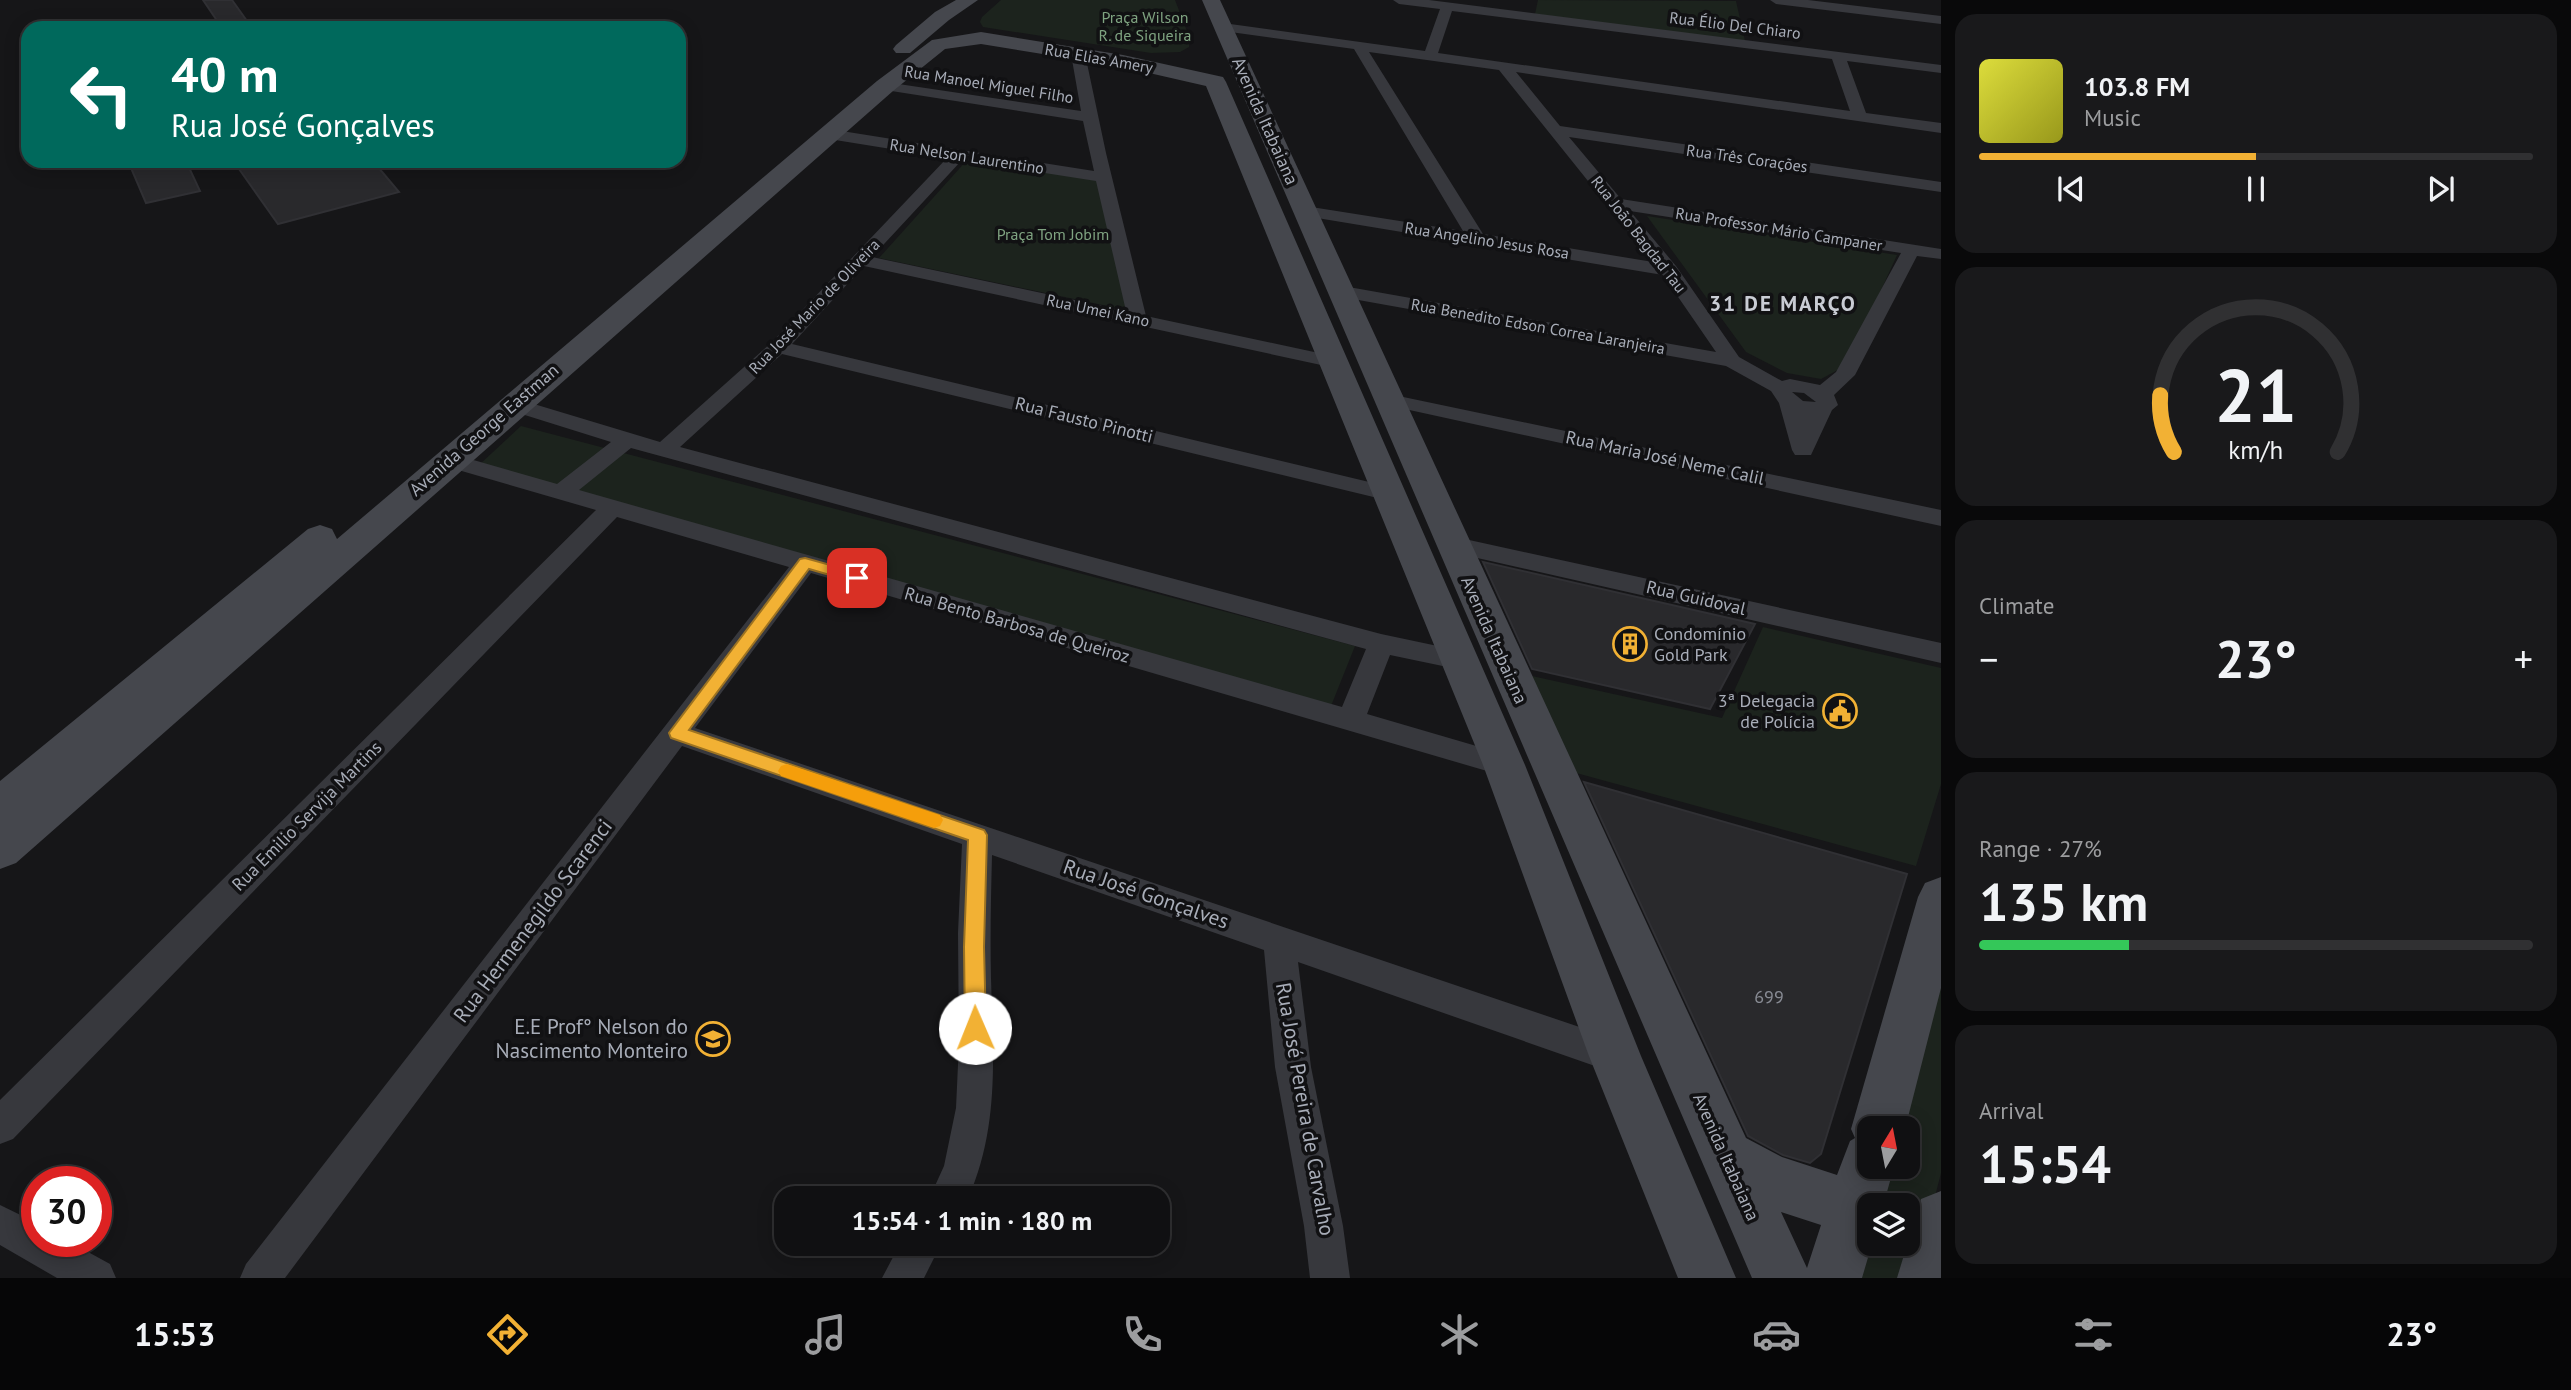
<!DOCTYPE html>
<meta charset="utf-8">
<style>
:root{--surface:#101012;--page:#19191b;--text:#f1f3f6;--muted:#9c9d9f;--line:#303032;--accent:#f2b134}
body{margin:0;font-family:"PT Sans",sans-serif;background:var(--page);color:var(--text);height:100vh;display:flex;flex-direction:column;font-size:26px;white-space:nowrap}
*{box-sizing:border-box;margin:0}
p{font-size:23px;color:var(--muted)}
.icon{flex:none;width:38px;height:38px;fill:none;stroke:currentColor;stroke-width:2;stroke-linecap:round;stroke-linejoin:round}
.map{position:relative;flex:1;overflow:hidden}
.details{display:flex;flex-direction:column;gap:14px;padding:14px;background:#09090a;width:630px}
.details>*{flex:none}
.banner{position:absolute;left:21px;top:21px;width:665px;height:147px;border-radius:21px;box-shadow:0 4px 18px #0003,0 0 0 2px var(--line);background:#00695c;color:#fff;overflow:hidden}
.needle{width:46px;rotate:10deg}
.buttons{position:absolute;left:1857px;top:1116px;display:grid;gap:14px}
.buttons a{display:grid;place-items:center;width:63px;height:63px;border-radius:14px;background:var(--surface);box-shadow:0 4px 18px #0003,0 0 0 2px var(--line);font-size:35px}
.speed{position:absolute;left:21px;top:1166px;display:flex;gap:14px;font-size:35px;font-weight:700;text-align:center}
.speed>*{display:grid;place-content:center;width:91px;height:91px;border-radius:50%;background:var(--surface);box-shadow:0 4px 18px #0003,0 0 0 2px var(--line);line-height:1}
.speed .limit{border:10px solid #d22;background:#fff;color:#111}
.pin{position:absolute;display:grid;place-items:center;width:60px;height:60px;color:#fff;margin:-30px;border-radius:14px;box-shadow:0 4px 10px #0006}
.me{position:absolute;width:77px;margin:-38px;rotate:359deg;stroke-linejoin:round;filter:drop-shadow(0 0 5px #0008)}
.turn{display:flex;align-items:center;gap:24px;height:147px;padding:0 35px;font-size:32px}
.turn .icon{width:91px;height:91px;stroke-width:2.5}
.turn b{display:block;font-size:49px;line-height:60px}
.big{font-size:52px;font-weight:600;line-height:1.1}
.details .widget{flex:1;display:flex;flex-direction:column;justify-content:center;gap:10px;min-width:0;padding:0 24px;border-radius:21px;background:var(--page)}
.details .dial{align-items:center;gap:0}
.dial svg{height:182px;overflow:visible;fill:none;stroke:var(--line);stroke-width:7;stroke-linecap:round;text-anchor:middle}
.dial text{fill:var(--text);stroke:none}
.song{display:flex;align-items:center;gap:21px}
.cover{width:84px;height:84px;border-radius:10px;background:linear-gradient(135deg,hsl(60 70% 55%),hsl(60 70% 35%))}
.played{height:7px;border-radius:4px;background:linear-gradient(90deg,var(--accent) 50%,var(--line) 50%)}
.keys{display:flex;justify-content:space-around;direction:ltr}
.heat{display:flex;justify-content:space-between;align-items:center;font-size:38px;direction:ltr}
.charge{height:10px;border-radius:5px;background:linear-gradient(90deg,#34c759 27%,var(--line) 0)}
.trip{position:absolute;left:774px;top:1186px;width:396px;height:70px;border-radius:21px;background:var(--surface);box-shadow:0 4px 18px #0003,0 0 0 2px var(--line);font-weight:600;line-height:70px;text-align:center}
.dock{display:flex;height:112px;justify-content:space-around;align-items:center;background:#060607;color:var(--muted)}
.dock .icon{width:49px;height:49px}
.dock .active{color:var(--accent)}
.dock b{font-size:32px;color:var(--text)}
main{display:flex;flex:1;min-height:0}
.map>svg:first-child{display:block}
</style>
<main>
<div class="map">
<svg width="1941" height="1278" viewBox="0 0 1941 1278">
<rect width="100%" height="100%" fill="#161618"/>
<path fill="#1c231d" fill-rule="evenodd" d="M1001 0H1175L1190 39 1189 47 1180 52 1151 53 983 27 980 22 982 17Z
M1538 0 1736 1 1745 41 1535 14Z
M968 159 1104 182 1131 311 879 258Z
M1647 216 1897 255 1847 365 1821 379 1787 373 1746 352Z
M521 426 1355 646 1331 706 479 465Z
M1763 627 1941 668V784L1916 866 1569 771 1523 674 1722 718Z
M1941 927V1173L1914 1278H1842L1874 1167H1908V1129H1884ZM1869 1206H1908V1244H1869Z"/>
<path fill="#29292c" stroke="#303034" stroke-width="2" d="M203 0H232L252 28H222Z
M128 161H186L200 191 146 203Z
M244 161H373L399 192 278 224 239 169 248 167Z
M1483 562 1755 624 1710 709 1532 669Z
M1584 782 1907 874 1821 1154 1810 1163 1783 1155 1748 1136Z"/>
<g fill="none" stroke-linecap="round" stroke-linejoin="round">
<path fill="#37383d" fill-rule="evenodd" d="M1393 0H1429L1941 65V73L1847 61 1866 113 1941 123V133L1516 72 1560 126 1941 182V192L1569 137 1621 199 1941 249V259L1917 256 1855 375 1834 395 1838 405 1832 410 1811 455H1795L1792 450 1779 403 1771 391 1726 366 1336 296 1334 292 1343 286 1716 352 1663 275 1299 215 1296 211 1305 206 1463 231 1354 49 1223 31 1216 27 1223 23 1425 51 1440 9 1399 4ZM1452 11 1832 59 1850 111 1438 53ZM1369 52 1499 70 1653 262 1483 234ZM1630 211 1901 253 1836 372 1820 385 1790 379 1782 381 1739 357 1676 266ZM1792 392 1804 393 1816 402 1803 401Z
M1770 0H1808L1941 16V24L1776 4Z
M1078 50 1085 54 1106 153 1146 316 1342 358 1345 362 1342 366 1335 368 864 266 792 344 1390 487 1398 489 1402 494 1398 499 1390 501 782 354 680 447 1381 634 1466 652 1470 659 1466 666 1457 669 1390 655 1367 714 1514 757 1518 765 1514 773 1504 776 811 573 695 728 1615 1039 1627 1044 1633 1056 1627 1068 1615 1073 1298 962 1311 1067 1343 1226 1350 1278H1310L1304 1226 1275 1067 1264 950 992 855C991 896 990 937 991 978 993 1056 1000 1125 968 1199H929L944 1166 956 1108 959 1043 958 933 962 844 682 746 285 1278H240L246 1264 789 567 617 517 13 1139 0 1144V1100L596 510 441 465 438 460 441 455 449 453 557 484 611 442 506 409 503 404 506 399 514 398 660 442 771 343 947 158 829 139 821 134 823 131 829 129 1094 171 1083 121 885 90 878 86 885 82 1081 111 1071 54ZM962 160 1096 181 1126 311 872 257ZM631 448 1366 649 1342 707 579 490Z
M1389 394 1941 510V526L1382 404 1378 400 1382 396Z
M1451 536 1941 643V663L1442 550 1439 544 1442 538Z
M0 1205 37 1223V1241H68L110 1264 116 1278H57L0 1245Z
M900 1244H941L924 1278H882Z"/>
<path fill="#45474d" fill-rule="evenodd" d="M956 0H978L949 20 910 53H896L893 49 896 45 935 12Z
M1202 0H1220L1746 1138 1782 1157 1837 1175 1850 1141 1855 1138 1851 1129 1918 897 1925 883 1941 877V988L1905 1129H1869V1167H1894L1883 1206H1869V1244H1872L1862 1278H1752ZM1781 1212 1821 1225 1807 1268Z
M981 32 1123 55 1223 77 1226 82 1525 765 1641 1056 1736 1278H1678L1589 1056 1483 765 1206 86 1123 67 981 44 945 49 893 91 16 863 0 869V781L308 529 320 525 332 529 337 539 877 81 932 40Z
M1941 1191V1278H1897L1921 1199Z"/>
</g>
<path fill="#f2b134" stroke="#9d7322" stroke-width="2" d="M805 558 863 574 865 578 857 583 809 569 689 730 984 830 987 835 984 947 986 1028 983 1035 975 1038 968 1035 965 1028 964 947 968 840 671 738 669 733 800 559Z"/>
<path fill="#f59e0b" d="M787 764 940 815 943 820 940 826 934 828 781 776 778 771 781 766Z"/>
<defs>
<g id="building-ring" transform="scale(1.75)"><circle r="9.5" fill="#111113" stroke="#f2b134" stroke-width="1.5"/><path d="M-4-6H4V6H1V3H-1V6H-4ZM-2.5-4.3h1.7v1.8h-1.7ZM.8-4.3h1.7v1.8H.8ZM-2.5-1h1.7V.8h-1.7ZM.8-1h1.7V.8H.8Z" fill="#f2b134"/></g>
<g id="civic-ring" transform="scale(1.75)"><circle r="9.5" fill="#111113" stroke="#f2b134" stroke-width="1.5"/><path d="M-.6-6.5H3V-4.5H.6V-3L4-1V1h2V6H-6V1h2V-1L-.6-3ZM-1.2 2.5V6h2.4V2.5Z" fill="#f2b134"/></g>
<g id="school-ring" transform="scale(1.75)"><circle r="9.5" fill="#111113" stroke="#f2b134" stroke-width="1.5"/><path d="M0-5L7-2L0 1L-7-2ZM-4 1L0 2.5L4 1V4Q0 6-4 4Z" fill="#f2b134"/></g>
</defs>
<g fill-rule="evenodd">
<use href="#building-ring" x="1630" y="644"/>
<use href="#civic-ring" x="1840" y="711"/>
<use href="#school-ring" x="713" y="1039"/>
</g>
<g text-anchor="middle" stroke-width="7" stroke-linejoin="round" paint-order="stroke">
<g font-size="16" fill="#7fa381" stroke="#111113">
<text x="1145" y="23">Praça Wilson<tspan x="1145" dy="18">R. de Siqueira</tspan></text>
<text x="1053" y="240">Praça Tom Jobim</text>
</g>
<g font-size="16" fill="#a8adb8" stroke="#111113">
<text transform="translate(1735 25) rotate(7)" y="6">Rua Élio Del Chiaro</text>
<text transform="translate(1099 58) rotate(10)" y="6">Rua Elias Amery</text>
<text transform="translate(989 84) rotate(9)" y="6">Rua Manoel Miguel Filho</text>
<text transform="translate(967 156) rotate(9)" y="6">Rua Nelson Laurentino</text>
<text transform="translate(1747 158) rotate(8)" y="6">Rua Três Corações</text>
<text transform="translate(1779 229) rotate(9)" y="6">Rua Professor Mário Campaner</text>
<text transform="translate(1639 234) rotate(52)" y="6">Rua João Bagdad Tau</text>
<text transform="translate(1487 240) rotate(9)" y="6">Rua Angelino Jesus Rosa</text>
<text transform="translate(814 306) rotate(-46)" y="6">Rua José Mario de Oliveira</text>
<text transform="translate(1098 310) rotate(12)" y="6">Rua Umei Kano</text>
<text transform="translate(1538 326) rotate(10)" y="6">Rua Benedito Edson Correa Laranjeira</text>
</g>
<g font-size="18" fill="#a8adb8" stroke="#111113">
<text transform="translate(1265 121) rotate(66)" y="6">Avenida Itabaiana</text>
<text transform="translate(1084 420) rotate(14)" y="6">Rua Fausto Pinotti</text>
<text transform="translate(484 430) rotate(-41)" y="6">Avenida George Eastman</text>
<text transform="translate(1665 458) rotate(12)" y="6">Rua Maria José Neme Calil</text>
<text transform="translate(1696 598) rotate(13)" y="6">Rua Guidoval</text>
<text transform="translate(1017 625) rotate(16)" y="6">Rua Bento Barbosa de Queiroz</text>
<text transform="translate(1494 640) rotate(66)" y="6">Avenida Itabaiana</text>
<text transform="translate(307 816) rotate(-45)" y="6">Rua Emilio Servija Martins</text>
<text transform="translate(1726 1157) rotate(66)" y="6">Avenida Itabaiana</text>
</g>
<g font-size="18" fill="#a8adb8" stroke="#111113" text-anchor="start">
<text x="1654" y="640">Condomínio<tspan x="1654" dy="21">Gold Park</tspan></text>
<text x="1815" y="707" text-anchor="end">3ª Delegacia<tspan x="1815" dy="21">de Polícia</tspan></text>
</g>
<g font-size="18" fill="#888b94">
<text x="1769" y="1003">699</text>
</g>
<g font-size="21" font-weight="bold" letter-spacing="2" fill="#c9ccd4" stroke="#111113">
<text x="1783" y="311">31 DE MARÇO</text>
</g>
<g font-size="21" fill="#a8adb8" stroke="#111113">
<text transform="translate(1146 894) rotate(19)" y="7">Rua José Gonçalves</text>
<text transform="translate(533 921) rotate(-53)" y="7">Rua Hermenegildo Scarenci</text>
<text transform="translate(1305 1109) rotate(80)" y="7">Rua José Pereira de Carvalho</text>
</g>
<g font-size="21" fill="#a8adb8" stroke="#111113" text-anchor="end">
<text x="688" y="1034">E.E Prof° Nelson do<tspan x="688" dy="24">Nascimento Monteiro</tspan></text>
</g>
</g>
</svg>
<div class="buttons">
<a><svg class="needle" viewBox="-14 -14 28 28"><path d="M0-13l5 13h-10z" fill="#e53935"/><path d="M0 13l5-13h-10z" fill="#9c9d9f"/></svg></a>
<a><svg class="icon" aria-label="layers" viewBox="0 0 24 24"><path d="M12 4l9 5-9 5-9-5zM3 14l9 5 9-5"/></svg></a>
</div>
<div class="speed"><div class="limit">30</div></div>
<div class="pin" style="left:857px;top:578px;background:#d93025"><svg class="icon" aria-label="arrive" viewBox="0 0 24 24"><path d="M6 21V4h12l-3 4 3 4H6"/></svg></div>
<svg class="me" style="left:975px;top:1028px" viewBox="-20 -20 40 40"><circle r="19" fill="#fff"/><path d="M0-13L10 11 0 6-10 11z" fill="#f2b134"/></svg>
<div class="trip">15:54 · 1 min · 180 m</div>
<div class="banner">
<div class="turn"><svg class="icon" aria-label="left" viewBox="0 0 24 24"><path d="M17 20v-9H6M10 6l-5 5 5 5"/></svg><div><b>40 m</b>Rua José Gonçalves</div></div>
</div>
</div>
<section class="details">
<div class="widget">
<div class="song"><i class="cover"></i><div><b>103.8 FM</b><p>Music</p></div></div>
<div class="played"></div>
<div class="keys"><svg class="icon" aria-label="previous" viewBox="0 0 24 24"><path d="M18 5L8 12l10 7zM5 5v14"/></svg><svg class="icon" aria-label="pause" viewBox="0 0 24 24"><path d="M8 5v14M16 5v14"/></svg><svg class="icon" aria-label="next" viewBox="0 0 24 24"><path d="M6 5l10 7-10 7zM19 5v14"/></svg></div>
</div>
<div class="widget dial"><svg viewBox="0 0 100 80">
<path d="M14 69A42 42 0 1 1 86 69"/>
<path d="M14 69A42 42 0 0 1 8 44" stroke="#f2b134"/>
<text x="50" y="56" font-size="32" font-weight="700">21</text>
<text x="50" y="72" font-size="11">km/h</text>
</svg></div>
<div class="widget"><p>Climate</p>
<div class="heat"><a>−</a><b class="big">23°</b><a>+</a></div>
</div>
<div class="widget"><p>Range · 27%</p><b class="big">135 km</b><div class="charge"></div></div>
<div class="widget"><p>Arrival</p><b class="big">15:54</b></div>
</section>
</main>
<nav class="dock">
<b>15:53</b>
<svg class="icon active" aria-label="directions" viewBox="0 0 24 24"><path d="M12 3l9 9-9 9-9-9zM9 14v-3h6M13 9l2 2-2 2"/></svg>
<svg class="icon" aria-label="music" viewBox="0 0 24 24"><path d="M9 18V5l10-2v13"/><circle cx="6" cy="18" r="3"/><circle cx="16" cy="16" r="3"/></svg>
<svg class="icon" aria-label="phone" viewBox="0 0 24 24"><path d="M5 4h4l2 5-3 2q2 4 5 5l2-3 5 2v4C11 20 4 13 5 4z"/></svg>
<svg class="icon" aria-label="climate" viewBox="0 0 24 24"><path d="M12 3v18M4 7l16 10M4 17L20 7"/></svg>
<svg class="icon" aria-label="car" viewBox="0 0 24 24"><path d="M5 17H2v-5l4-1 3-4h7l3 4 3 1v5h-3M9 17h6M6 11h13"/><circle cx="7" cy="17" r="2"/><circle cx="17" cy="17" r="2"/></svg>
<svg class="icon" aria-label="filters" viewBox="0 0 24 24"><path d="M4 7h16M4 17h16"/><circle cx="9" cy="7" r="2"/><circle cx="15" cy="17" r="2"/></svg>
<b>23°</b>
</nav>
